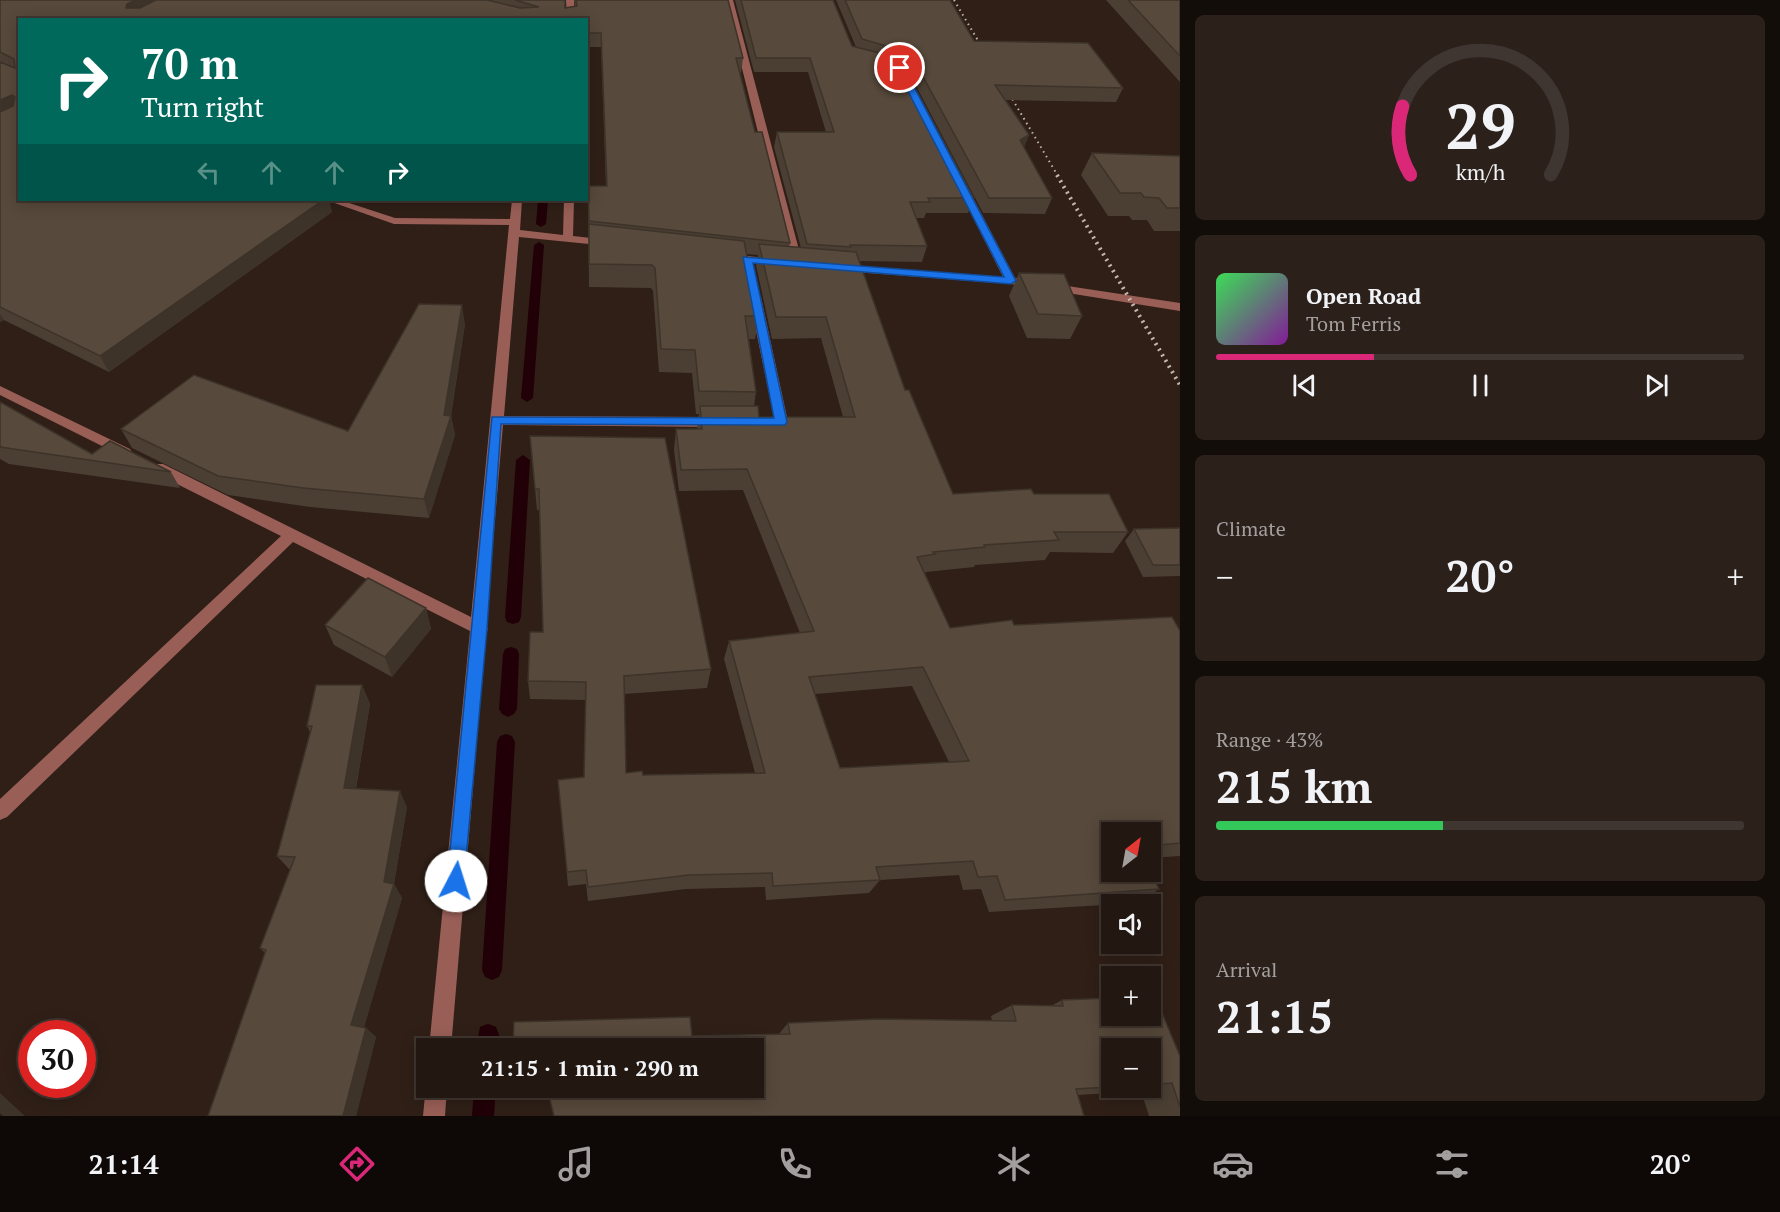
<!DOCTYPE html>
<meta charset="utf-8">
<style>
:root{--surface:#231711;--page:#2b201a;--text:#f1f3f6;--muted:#a39f9f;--line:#403631;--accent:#db2777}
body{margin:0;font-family:"PT Serif",serif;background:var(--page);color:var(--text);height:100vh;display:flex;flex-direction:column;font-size:22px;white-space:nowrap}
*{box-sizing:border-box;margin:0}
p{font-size:20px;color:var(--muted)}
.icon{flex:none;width:33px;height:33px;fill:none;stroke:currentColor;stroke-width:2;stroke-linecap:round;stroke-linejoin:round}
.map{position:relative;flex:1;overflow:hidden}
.sheet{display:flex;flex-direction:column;gap:15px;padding:15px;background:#130d09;width:600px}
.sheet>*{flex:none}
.hud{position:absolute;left:18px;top:18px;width:570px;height:183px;border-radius:0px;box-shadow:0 3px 15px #0003,0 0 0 2px var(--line);background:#00695c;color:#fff;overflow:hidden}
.needle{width:39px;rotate:31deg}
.tools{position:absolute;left:1101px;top:822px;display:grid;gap:12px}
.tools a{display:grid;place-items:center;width:60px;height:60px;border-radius:0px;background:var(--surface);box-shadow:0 3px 15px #0003,0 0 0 2px var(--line);font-size:30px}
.speed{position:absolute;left:18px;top:1020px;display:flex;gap:12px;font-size:30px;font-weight:700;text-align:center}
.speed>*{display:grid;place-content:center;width:78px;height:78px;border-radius:50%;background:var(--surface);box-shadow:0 3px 15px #0003,0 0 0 2px var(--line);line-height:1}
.speed .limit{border:9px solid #d22;background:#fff;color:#111}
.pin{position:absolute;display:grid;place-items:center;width:51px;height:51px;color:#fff;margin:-26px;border:3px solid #fff;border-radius:50%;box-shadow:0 2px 6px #0007}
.me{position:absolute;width:66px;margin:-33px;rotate:5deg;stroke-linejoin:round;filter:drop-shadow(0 0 4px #0008)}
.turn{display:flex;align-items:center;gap:21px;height:126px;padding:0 24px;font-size:27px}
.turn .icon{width:78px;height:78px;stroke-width:2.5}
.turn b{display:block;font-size:42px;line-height:51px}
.lanes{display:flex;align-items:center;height:57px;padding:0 24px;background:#0003;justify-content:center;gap:30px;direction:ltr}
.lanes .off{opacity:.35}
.big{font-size:45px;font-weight:800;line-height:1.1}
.sheet .card{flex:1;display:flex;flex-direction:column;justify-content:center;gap:9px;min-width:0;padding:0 21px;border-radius:9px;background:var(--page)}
.sheet .dial{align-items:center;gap:0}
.dial svg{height:156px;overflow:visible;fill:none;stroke:var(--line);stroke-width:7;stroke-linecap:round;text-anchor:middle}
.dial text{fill:var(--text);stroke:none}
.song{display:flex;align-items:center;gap:18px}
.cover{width:72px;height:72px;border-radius:9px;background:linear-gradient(135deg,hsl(130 70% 55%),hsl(290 70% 35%))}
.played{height:6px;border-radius:3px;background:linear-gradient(90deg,var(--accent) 30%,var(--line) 30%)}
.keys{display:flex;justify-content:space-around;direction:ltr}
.heat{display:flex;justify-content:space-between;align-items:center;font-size:33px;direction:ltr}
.charge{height:9px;border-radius:4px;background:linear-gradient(90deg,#34c759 43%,var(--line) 0)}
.trip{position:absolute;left:416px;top:1038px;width:348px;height:60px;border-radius:0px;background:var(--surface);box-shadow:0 3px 15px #0003,0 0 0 2px var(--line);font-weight:800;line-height:60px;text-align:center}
.tab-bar{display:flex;height:96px;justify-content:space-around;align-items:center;background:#0e0907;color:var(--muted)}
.tab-bar .icon{width:42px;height:42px}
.tab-bar .current{color:var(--accent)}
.tab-bar b{font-size:27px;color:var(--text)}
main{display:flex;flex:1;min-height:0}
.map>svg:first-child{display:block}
</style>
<main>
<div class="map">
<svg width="1180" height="1116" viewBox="0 0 1180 1116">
<rect width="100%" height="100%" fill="#2f1f17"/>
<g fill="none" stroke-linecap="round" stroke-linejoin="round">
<path fill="#210007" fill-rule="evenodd" d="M538 200H548L546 224 541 227 536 224Z
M539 242 544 245 533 398 527 402 521 398 534 245Z
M523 455 530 460 521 617 519 622 513 624 507 622 505 617 516 460Z
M511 647 517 649 519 654 517 709 514 714 508 717 502 714 499 709 503 654 505 649Z
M506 734 512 736 515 742 502 970 499 977 492 980 485 977 482 970 497 742 500 736Z
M488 1024 496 1027 499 1035 498 1048H476L480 1027Z
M474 1088H496L494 1116H472Z"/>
<path fill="#995f57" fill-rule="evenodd" d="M566 0H574L575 20H567Z
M725 0H733L803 265 801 267 797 268 791 265Z
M963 185 968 188 1015 278 1180 303V311L1011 284 842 271 836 268 842 265 1003 277 958 188Z
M326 200H340L395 218 510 219 512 200H522L520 230 563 235 564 200H574L573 236 609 240 614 243 609 246 519 237 504 416 717 417 724 422 717 427 503 425 486 626 488 629 486 634 451 1048H429L470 631 293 542 7 817 0 820V799L281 536 153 472 151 468 153 464H163L471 617 509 225 394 224Z
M728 254 776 259 781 262 776 265 724 259V255Z
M755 294 761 297 788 422C782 429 767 429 761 422L763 419 774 417 749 297Z
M0 386 130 449 132 452 130 455H120L0 395Z
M426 1085V1088H447L445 1116H423Z"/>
<path stroke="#c2b6af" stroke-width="2" stroke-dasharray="1.5 4" stroke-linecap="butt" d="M954 0 986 54
M1004 85 1058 176"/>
<path stroke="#c2b6af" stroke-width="4" stroke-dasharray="2 4.5" stroke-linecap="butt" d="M1057 175 1180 385"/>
</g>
<path fill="#4b3f33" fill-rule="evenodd" d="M0 0H565V8L575 6 574 0H728L743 58 741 73H740L755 132 790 243 789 247 801 248 774 147 777 132H826L808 72H754L735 0H833L852 46 856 47 836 0H950L974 41 1123 88 1116 102 1006 100 1029 135 1024 147 1052 198 1045 214 983 213 906 67 904 66 974 198 968 213H926L924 218H916L927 246 922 262 859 261 905 390 953 494H1034L1128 532 1113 553 1050 552 1045 560 975 565 974 567 926 572 925 574 950 628 1014 625 1180 631V856L1150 858V832H1112L1159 889 1138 903 989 912 981 889 963 890 959 875 880 880 869 893 766 900 765 887 686 889 588 901 586 884 568 886 558 780 584 777 586 700 530 699 528 681 543 632 540 510H537L530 436 711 669 707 688 624 694 626 773 643 775 755 773 724 659 729 641 800 633 743 490 679 491 674 450 676 429H697L699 414H696L692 373 659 372 653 291 651 288 589 287 588 186H606L601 47H586V20H20V200H329L332 212 109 372 4 320 0 322ZM746 254 758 255 756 265 772 339 821 338 843 417H759L754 406 756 392 749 339H755L759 316ZM912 686 949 762 840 768 815 694Z
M1106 0H1180V82Z
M1092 153 1180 156V231H1154L1147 220H1132L1129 216H1108L1081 175Z
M1019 273 1082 316 1070 339 1027 338 1009 296Z
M465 324 451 416 455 435 429 518 310 507 228 495 132 448 121 429 348 431Z
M0 402 92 454 171 472 180 488 9 464 0 459Z
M1180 528V576L1143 577 1125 541 1134 529Z
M426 608 431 629 392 677 334 645 325 625Z
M362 685 370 704 356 789 407 807 394 884 402 898 364 1027 366 1028 376 1037 356 1116H208L265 953 260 948 290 870 277 856 310 732 307 726Z
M1062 1000 1180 1056V1116H1149L1141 1091 1078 1095 548 1089 516 1088H753L692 1036 778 1035 788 1023 992 1021 991 1016 1012 1005 1051 1006ZM1112 1048H1150V1088H1112Z"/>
<path fill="#3d3329" d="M136 0H168L132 18 126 8 127 4Z
M12 95 19 110 0 119V100Z
M1029 135 1023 150 1020 140Z
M323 200H329L332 212 109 372 100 356Z
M462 305 465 324 450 419 451 416 455 435 429 518 424 499 444 415Z
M0 314 4 320 0 322Z
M426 608 431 629 392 677 385 657Z
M362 685 370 704 353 805 344 788Z
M400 791 407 807 394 884 402 898 362 1034 351 1025 384 882Z
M366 1028 376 1037 356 1116H343Z
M0 1093 25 1116H3L0 1113Z"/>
<path fill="#57493b" stroke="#3d3329" stroke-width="1.5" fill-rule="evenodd" d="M0 0H136L127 4 126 8H140L156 0H487L520 8 539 7 515 0H565V8L577 6 576 0H728L743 58H736L755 132H762L790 243 589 221 588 186H607L601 33H586V20H20V200H323L100 356 0 307V112L13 106 15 97 12 95 0 100V62L15 68 14 59 0 52Z
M741 0H833L852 46 899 58 974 198H928L930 202H910L927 246 850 245 851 247 807 244 777 132H834L810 58H756Z
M845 0H950L974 41 1088 43 1123 88 995 85 1029 135 1020 140 1052 198H989L910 53 862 39Z
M1128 0H1180V56Z
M1092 153 1180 156V208H1167L1159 198 1144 197 1141 193H1120Z
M589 224 744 241 759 316H745L756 392 699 391 695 350 661 349 655 268 652 265 589 264Z
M759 244 856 252 905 390H909L953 494 1031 489 1034 494H1109L1128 532H1054L1059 540 984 545 985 547 933 552 935 554 917 557 950 628 1012 620 1014 625 1172 617 1180 631V843L1150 846V832H1112V872H1150V870L1159 889 1005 900 997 876 978 877 973 861 876 867 880 880 773 886 772 873 689 875 588 887 586 870 567 872 558 780 584 777 586 682 528 681 530 632H543L539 489H535L530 436 665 438 711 669 624 676 626 773 642 771 643 775 765 773 729 641 814 631 747 469 681 470 676 429H702L700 406H758L759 417H855L826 317H776ZM923 667 969 761 840 768 809 677Z
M1019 273 1064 274 1082 316 1038 314Z
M419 304 462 305 444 415 451 416 424 499 303 488 218 476 121 429 194 375 348 431Z
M0 402 92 454 110 441 171 472 0 447Z
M1180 528V565H1153L1134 529Z
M368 578 426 608 385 657 325 625Z
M316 685H362L344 788 400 791 384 882 394 884 351 1025 366 1028 343 1116H208L266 950 260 948 295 857 277 856 312 726H307Z
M1150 996H1155L1180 1056V1107L1172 1083 1150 1085V1048H1112V1087L1076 1089 1084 1116H554L547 1088H753V1048H513L514 1022 690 1017 692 1036 790 1034 788 1023 878 1019 1016 1021 1012 1005 1063 1006 1062 1000 1112 998V1016H1150Z"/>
<path fill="#1a73e8" stroke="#114b97" stroke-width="1.5" d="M900 66 904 68 1016 281 1011 284 753 263 787 422 785 425 501 424 487 629 464 881 462 887 456 890 449 887 447 881 492 417 774 418 743 257 1004 277 896 68Z"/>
</svg>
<div class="tools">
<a><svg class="needle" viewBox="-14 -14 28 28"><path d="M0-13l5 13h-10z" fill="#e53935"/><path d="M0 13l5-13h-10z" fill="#a39f9f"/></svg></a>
<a><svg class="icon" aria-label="sound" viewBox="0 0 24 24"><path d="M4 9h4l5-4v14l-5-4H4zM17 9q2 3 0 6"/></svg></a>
<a>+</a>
<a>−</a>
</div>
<div class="speed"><div class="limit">30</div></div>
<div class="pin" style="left:900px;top:68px;background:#d93025"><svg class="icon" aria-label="arrive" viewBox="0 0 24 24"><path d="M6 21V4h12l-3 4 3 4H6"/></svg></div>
<svg class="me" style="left:456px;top:881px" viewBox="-20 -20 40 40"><circle r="19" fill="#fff"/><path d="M0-13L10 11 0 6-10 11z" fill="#1a73e8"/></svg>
<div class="trip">21:15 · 1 min · 290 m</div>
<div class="hud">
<div class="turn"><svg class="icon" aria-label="right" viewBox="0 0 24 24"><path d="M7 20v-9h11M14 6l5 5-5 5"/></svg><div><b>70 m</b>Turn right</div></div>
<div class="lanes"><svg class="icon off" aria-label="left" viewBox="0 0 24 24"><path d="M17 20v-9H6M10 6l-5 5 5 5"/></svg><svg class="icon off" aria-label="ahead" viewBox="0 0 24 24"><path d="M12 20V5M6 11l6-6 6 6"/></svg><svg class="icon off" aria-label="ahead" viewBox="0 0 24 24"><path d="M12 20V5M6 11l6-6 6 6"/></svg><svg class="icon" aria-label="right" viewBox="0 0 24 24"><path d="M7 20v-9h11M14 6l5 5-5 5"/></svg></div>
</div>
</div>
<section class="sheet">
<div class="card dial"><svg viewBox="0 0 100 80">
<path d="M14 69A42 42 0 1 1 86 69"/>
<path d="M14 69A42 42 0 0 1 10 34" stroke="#db2777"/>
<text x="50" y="56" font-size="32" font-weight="700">29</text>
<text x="50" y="72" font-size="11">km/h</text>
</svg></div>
<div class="card">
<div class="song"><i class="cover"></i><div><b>Open Road</b><p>Tom Ferris</p></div></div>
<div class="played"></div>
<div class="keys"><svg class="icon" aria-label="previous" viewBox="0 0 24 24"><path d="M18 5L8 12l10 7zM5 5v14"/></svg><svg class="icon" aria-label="pause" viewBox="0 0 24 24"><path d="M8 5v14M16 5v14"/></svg><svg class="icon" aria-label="next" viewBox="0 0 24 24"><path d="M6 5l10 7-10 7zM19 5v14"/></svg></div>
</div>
<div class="card"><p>Climate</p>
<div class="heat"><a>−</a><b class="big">20°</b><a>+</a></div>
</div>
<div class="card"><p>Range · 43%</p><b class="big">215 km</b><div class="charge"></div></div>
<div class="card"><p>Arrival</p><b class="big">21:15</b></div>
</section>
</main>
<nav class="tab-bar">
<b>21:14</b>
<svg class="icon current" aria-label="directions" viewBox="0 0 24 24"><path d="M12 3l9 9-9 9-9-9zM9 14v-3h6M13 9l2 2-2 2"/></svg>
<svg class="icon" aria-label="music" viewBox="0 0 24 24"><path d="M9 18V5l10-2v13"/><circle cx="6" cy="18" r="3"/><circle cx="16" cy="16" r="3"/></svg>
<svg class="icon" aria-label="phone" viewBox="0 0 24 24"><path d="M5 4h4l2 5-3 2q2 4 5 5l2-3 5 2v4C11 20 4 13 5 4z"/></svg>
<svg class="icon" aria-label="climate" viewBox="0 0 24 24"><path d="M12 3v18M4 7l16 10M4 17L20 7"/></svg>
<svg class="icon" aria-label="car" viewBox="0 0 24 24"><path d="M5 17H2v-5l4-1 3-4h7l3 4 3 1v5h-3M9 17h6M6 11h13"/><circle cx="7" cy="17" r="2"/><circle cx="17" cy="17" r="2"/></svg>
<svg class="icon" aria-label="filters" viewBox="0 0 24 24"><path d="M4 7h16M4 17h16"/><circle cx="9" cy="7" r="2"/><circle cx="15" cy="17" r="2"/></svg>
<b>20°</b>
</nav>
